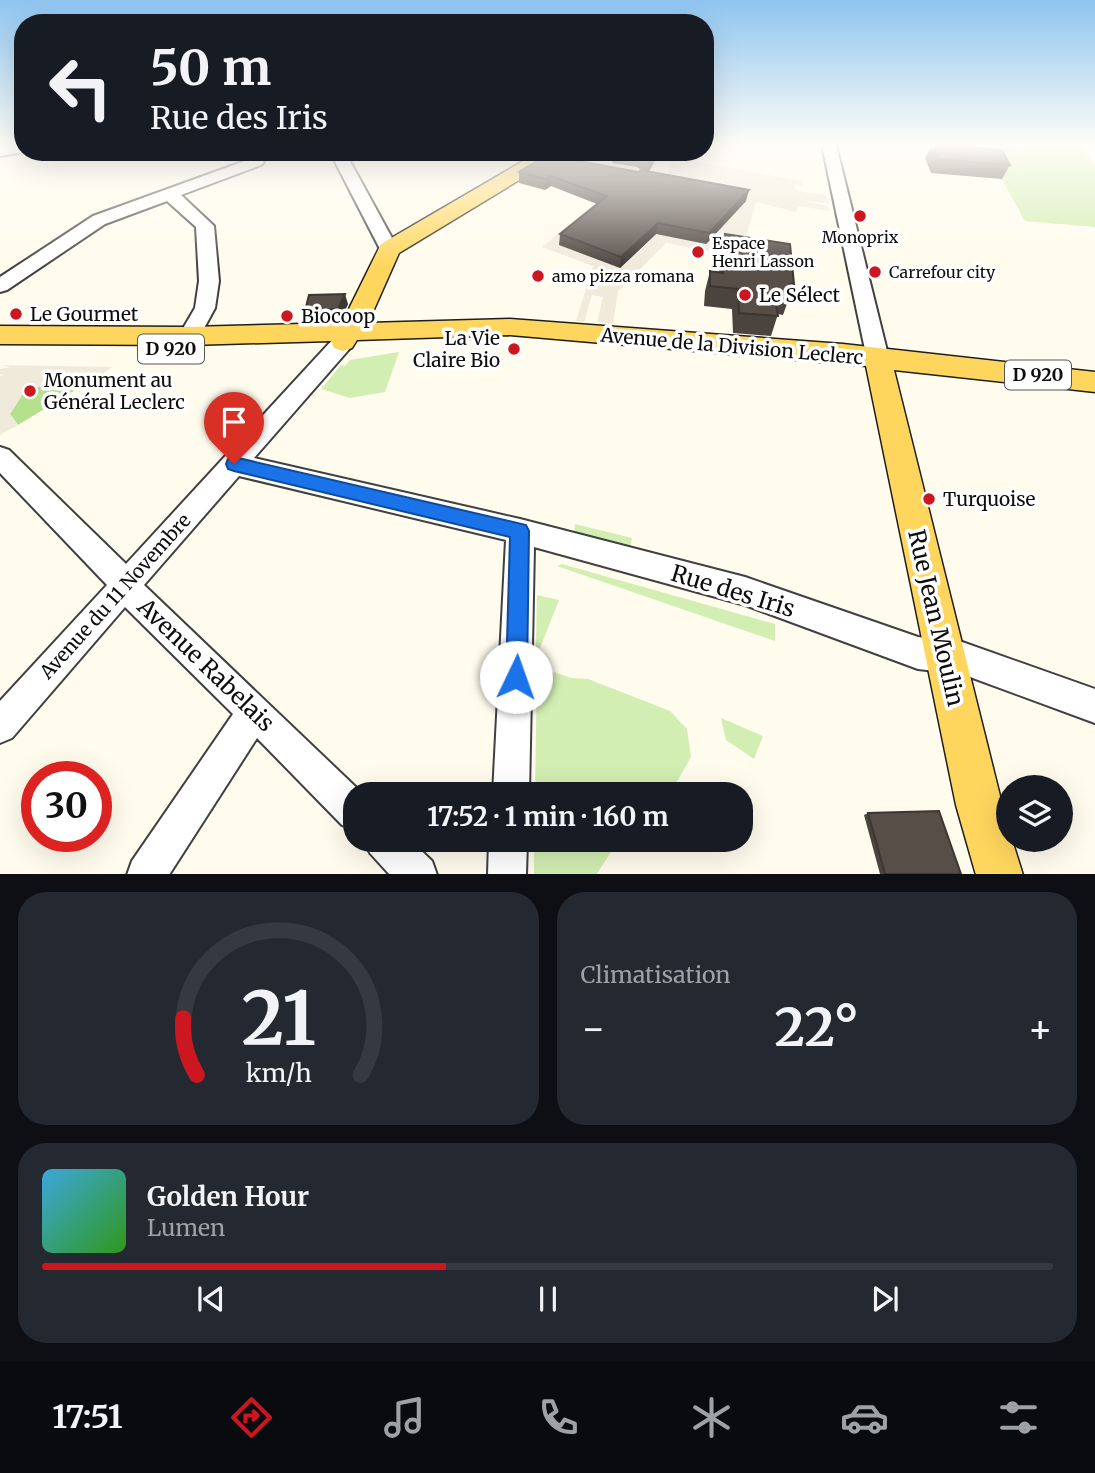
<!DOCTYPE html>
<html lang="fr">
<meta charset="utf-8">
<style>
:root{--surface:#171b24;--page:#242831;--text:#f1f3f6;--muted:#9ea1a6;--line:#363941;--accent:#cc1620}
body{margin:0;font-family:Merriweather,serif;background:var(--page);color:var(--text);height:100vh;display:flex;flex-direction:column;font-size:26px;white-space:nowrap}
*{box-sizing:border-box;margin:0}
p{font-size:23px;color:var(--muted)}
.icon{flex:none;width:38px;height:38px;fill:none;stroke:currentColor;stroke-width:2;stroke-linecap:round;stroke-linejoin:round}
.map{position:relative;height:874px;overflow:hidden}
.side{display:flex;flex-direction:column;gap:18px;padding:18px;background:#0d0f14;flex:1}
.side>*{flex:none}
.top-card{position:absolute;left:14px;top:14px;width:700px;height:147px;border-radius:28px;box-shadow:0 7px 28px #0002;background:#171b24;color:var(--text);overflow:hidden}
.fabs{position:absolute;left:996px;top:775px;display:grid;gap:14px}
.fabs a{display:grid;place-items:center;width:77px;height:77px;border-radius:50%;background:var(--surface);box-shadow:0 7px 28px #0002;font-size:35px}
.speed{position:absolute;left:21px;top:761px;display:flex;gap:14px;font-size:35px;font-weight:700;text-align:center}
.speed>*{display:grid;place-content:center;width:91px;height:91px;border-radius:50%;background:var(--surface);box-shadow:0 7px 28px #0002;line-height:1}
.speed .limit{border:10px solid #d22;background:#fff;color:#111}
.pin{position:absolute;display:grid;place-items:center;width:60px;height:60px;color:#fff;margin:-72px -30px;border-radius:50% 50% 50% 0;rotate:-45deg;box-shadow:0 0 7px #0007}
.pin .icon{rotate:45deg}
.me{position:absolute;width:77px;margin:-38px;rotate:3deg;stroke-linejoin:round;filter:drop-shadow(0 0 5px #0008)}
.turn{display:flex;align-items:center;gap:24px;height:147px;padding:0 21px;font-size:32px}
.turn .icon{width:91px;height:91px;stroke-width:2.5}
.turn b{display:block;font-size:49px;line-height:60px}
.big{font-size:52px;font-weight:700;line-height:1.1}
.side .card{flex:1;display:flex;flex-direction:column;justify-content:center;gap:10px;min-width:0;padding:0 24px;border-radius:28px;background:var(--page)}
.side .dial{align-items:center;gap:0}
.dial svg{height:182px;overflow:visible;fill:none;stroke:var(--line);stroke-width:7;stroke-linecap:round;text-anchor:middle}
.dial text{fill:var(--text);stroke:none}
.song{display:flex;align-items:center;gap:21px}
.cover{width:84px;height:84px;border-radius:10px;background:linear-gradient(135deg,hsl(200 70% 55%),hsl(110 70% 35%))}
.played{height:7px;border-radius:4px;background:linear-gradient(90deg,var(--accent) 40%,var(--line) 40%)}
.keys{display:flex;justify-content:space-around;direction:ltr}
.heat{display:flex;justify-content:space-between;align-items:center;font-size:38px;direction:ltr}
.side .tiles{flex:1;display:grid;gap:18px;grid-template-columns:1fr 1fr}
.card:last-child{grid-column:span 2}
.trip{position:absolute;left:343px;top:782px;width:410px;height:70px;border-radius:28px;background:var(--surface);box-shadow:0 7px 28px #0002;font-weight:700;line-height:70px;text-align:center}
.tabs{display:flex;height:112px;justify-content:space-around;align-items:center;background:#090b0e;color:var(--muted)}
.tabs .icon{width:49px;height:49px}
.tabs .selected{color:var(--accent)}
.tabs b{font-size:32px;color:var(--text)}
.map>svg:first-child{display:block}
</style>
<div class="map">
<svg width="1095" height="875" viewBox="0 0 1095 875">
<rect width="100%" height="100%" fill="#fffbed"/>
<path fill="#d2eeb2" d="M983 145H1079L1095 165V227L1025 221Z
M399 352 385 392 350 398 321 389 341 365 345 366 350 360Z
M575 524 632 538 630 548 574 534Z
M562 564 775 624V641L557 566Z
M537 595 559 600 540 648 536 647Z
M537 666 571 678 588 679 670 711 687 729 691 757 670 794H535Z
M721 718 763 736 754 759 726 740Z
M534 840H625L611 852 596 875 534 874Z"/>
<path fill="#b5e18f" d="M105 372 18 425 10 414 22 395C33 394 36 386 44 383 64 377 85 374 105 372Z"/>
<path fill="#f0eadb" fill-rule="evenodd" d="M549 152 667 174 674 158 803 181 802 186 795 185 794 188 801 192 826 195 828 203 804 201 828 206 829 211 798 206 796 212 756 202 740 257 666 243 618 291 613 324 597 322 603 297 592 295 584 322 576 321 593 266 542 247 623 180 549 156ZM639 180 706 244 656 234Z
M0 365 112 367 105 372 53 380 22 395 10 414 18 425 0 435V376L6 375 0 374V369L10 367Z"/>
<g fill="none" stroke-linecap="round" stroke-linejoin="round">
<g stroke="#404040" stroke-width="4">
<path id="minor" d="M23 145V152L0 156V146Z
M822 145H836L889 359 886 364 878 367 870 364 867 359Z
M330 152H345L398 249 395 253H383L380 249Z
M256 157 264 162 261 165 181 195 214 226 219 281 215 308 190 354 182 356 174 354 171 349 195 308 199 281 196 227 167 201 105 224 7 290 0 292V277L93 216Z
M343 335 351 337 354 342 351 347 254 458 520 519 745 577 918 637 962 642 1095 689V723L962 674 918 669 745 605 534 547 529 794H493L506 540 239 476 144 585 363 794H355V830L342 825 257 738 169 875H127L132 861 233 714 125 607 12 738 0 743V701L107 585 0 473V447L9 450 126 564 335 337Z
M364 840H410L432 861 437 875H390L370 853Z
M489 840H527L526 875H488Z"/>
</g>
<g stroke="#1e1e1e" stroke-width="3">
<path id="major" d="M534 152H552L544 165 399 253 368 323 510 319 843 344 1095 372V392L894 370 1008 828V840H1012L1023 875H976L956 805 866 366 510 335 357 340 352 348 343 351 334 348 331 341 189 345 0 344V326L189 327 342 323 381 244 530 157Z"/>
</g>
<use href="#minor" fill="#fff" fill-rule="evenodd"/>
<use href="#major" fill="#ffd65d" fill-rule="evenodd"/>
</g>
<path fill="#4b433e" d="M932 145H946L1010 165 1002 179 931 173 925 158Z
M613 152H657L656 159 649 171 746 201 706 244 656 234 620 268 559 245 560 234 597 204 551 186 545 190 519 183V172H638L641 170 637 167 612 163Z
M725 234 794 284 783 315 778 314 771 336 733 333 732 309 704 306 705 291 710 271 719 272V254Z
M348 304 341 319 309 321 305 311Z
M868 813 961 874H880L864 815Z"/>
<path fill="#3d3732" d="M654 152H657L656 159 647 175 649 161Z
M551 176V186L545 190V179Z
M749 190 746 201 706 244 709 233Z
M658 223 656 234 620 268 621 257Z
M345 294 348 304 341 319 338 309Z"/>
<path fill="#574e48" stroke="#3d3732" stroke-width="2" d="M933 145H946L1002 150 1010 165 939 159Z
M634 152H654L649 161 639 153Z
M547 155 638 172 648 167 646 171 749 190 709 233 658 223 621 257 560 234 607 196 551 176 545 179 519 172Z
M725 234 790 244 794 284H790L791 295 774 293 778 316 739 313 738 289 710 286V271L723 273Z
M345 294 338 309 305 311 309 295Z
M939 811 961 874H885L868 813Z"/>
<linearGradient id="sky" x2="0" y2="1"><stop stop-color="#8fc5f0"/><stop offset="0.54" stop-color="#fffdf7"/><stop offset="1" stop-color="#fffdf7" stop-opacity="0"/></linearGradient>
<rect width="1095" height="268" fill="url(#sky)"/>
<path fill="#1a73e8" stroke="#114b97" stroke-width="2" d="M234 457 526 525 529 531 527 677 524 684 516 687 509 684 506 677 510 537 234 471 228 469 226 464 228 459Z"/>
<g fill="#cc1620" stroke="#fff" stroke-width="2.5">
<circle cx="860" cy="216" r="7"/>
<circle cx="698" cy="252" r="7"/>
<circle cx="875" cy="272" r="7"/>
<circle cx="538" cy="276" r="7"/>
<circle cx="745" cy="295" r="7"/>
<circle cx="16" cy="314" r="7"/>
<circle cx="287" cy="316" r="7"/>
<circle cx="514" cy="349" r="7"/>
<circle cx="30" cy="391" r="7"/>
<circle cx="929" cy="499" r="7"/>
</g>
<g text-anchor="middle" stroke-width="7" stroke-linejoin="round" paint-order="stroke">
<g font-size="16" fill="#0d0d0d" stroke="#fff" text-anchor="start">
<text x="860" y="243" text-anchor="middle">Monoprix</text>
<text x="712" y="249">Espace<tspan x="712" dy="18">Henri Lasson</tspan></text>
<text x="889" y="278">Carrefour city</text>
<text x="552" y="282">amo pizza romana</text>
</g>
<g fill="#fff" stroke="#565656" stroke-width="2">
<rect x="138" y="334.5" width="66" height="29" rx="5"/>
<rect x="1005" y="360.5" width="66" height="29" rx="5"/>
</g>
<g font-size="18" font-weight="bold" fill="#0d0d0d">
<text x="171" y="355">D 920</text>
<text x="1038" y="381">D 920</text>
</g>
<g font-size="19" fill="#0d0d0d" stroke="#fff" text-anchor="start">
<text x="759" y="302">Le Sélect</text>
<text x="30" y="321">Le Gourmet</text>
<text x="301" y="323">Biocoop</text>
<text x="500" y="345" text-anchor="end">La Vie<tspan x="500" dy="22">Claire Bio</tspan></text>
<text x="44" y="387">Monument au<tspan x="44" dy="22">Général Leclerc</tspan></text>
<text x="943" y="506">Turquoise</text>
</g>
<g font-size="19" fill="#0d0d0d" stroke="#fff">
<text transform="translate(732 346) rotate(5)" y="7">Avenue de la Division Leclerc</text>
<text transform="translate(115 596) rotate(-48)" y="7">Avenue du 11 Novembre</text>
</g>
<g font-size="23" fill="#0d0d0d" stroke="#fff">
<text transform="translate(733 591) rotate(17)" y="8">Rue des Iris</text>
<text transform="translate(936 618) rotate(77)" y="8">Rue Jean Moulin</text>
<text transform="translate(206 665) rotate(44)" y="8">Avenue Rabelais</text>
</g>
</g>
</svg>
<div class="fabs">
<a><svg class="icon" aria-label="layers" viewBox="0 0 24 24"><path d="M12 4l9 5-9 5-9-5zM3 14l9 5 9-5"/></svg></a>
</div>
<div class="speed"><div class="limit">30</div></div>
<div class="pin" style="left:234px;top:464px;background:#d93025"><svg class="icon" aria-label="arrive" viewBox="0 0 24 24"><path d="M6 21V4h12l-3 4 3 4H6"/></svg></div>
<svg class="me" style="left:516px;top:677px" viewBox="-20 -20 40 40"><circle r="19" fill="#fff"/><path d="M0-13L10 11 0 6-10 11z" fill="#1a73e8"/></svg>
<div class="trip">17:52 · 1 min · 160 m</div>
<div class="top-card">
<div class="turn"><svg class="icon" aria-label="left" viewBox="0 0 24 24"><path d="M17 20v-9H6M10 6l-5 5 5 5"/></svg><div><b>50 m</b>Rue des Iris</div></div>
</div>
</div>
<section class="side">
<div class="tiles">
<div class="card dial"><svg viewBox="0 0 100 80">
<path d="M14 69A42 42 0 1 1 86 69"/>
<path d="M14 69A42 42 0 0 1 8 44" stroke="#cc1620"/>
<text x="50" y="56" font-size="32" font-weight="700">21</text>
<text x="50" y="72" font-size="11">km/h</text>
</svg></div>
<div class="card"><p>Climatisation</p>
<div class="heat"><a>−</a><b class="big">22°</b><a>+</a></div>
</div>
<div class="card">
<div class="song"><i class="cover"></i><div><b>Golden Hour</b><p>Lumen</p></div></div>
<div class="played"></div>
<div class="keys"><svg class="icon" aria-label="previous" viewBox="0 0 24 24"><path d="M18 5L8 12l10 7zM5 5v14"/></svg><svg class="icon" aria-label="pause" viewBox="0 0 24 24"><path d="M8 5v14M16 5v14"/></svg><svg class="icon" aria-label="next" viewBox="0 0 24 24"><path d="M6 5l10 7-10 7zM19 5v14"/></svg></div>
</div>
</div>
</section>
<nav class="tabs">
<b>17:51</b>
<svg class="icon selected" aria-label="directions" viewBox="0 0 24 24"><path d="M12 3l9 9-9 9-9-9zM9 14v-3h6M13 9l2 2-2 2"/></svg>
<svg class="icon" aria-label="music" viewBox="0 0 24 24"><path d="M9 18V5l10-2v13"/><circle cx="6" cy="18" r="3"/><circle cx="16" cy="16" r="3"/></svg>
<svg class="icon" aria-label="phone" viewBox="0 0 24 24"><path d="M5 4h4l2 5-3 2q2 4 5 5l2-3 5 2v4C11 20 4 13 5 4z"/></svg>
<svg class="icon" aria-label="climate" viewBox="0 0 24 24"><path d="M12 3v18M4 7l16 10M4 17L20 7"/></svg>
<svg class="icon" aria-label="car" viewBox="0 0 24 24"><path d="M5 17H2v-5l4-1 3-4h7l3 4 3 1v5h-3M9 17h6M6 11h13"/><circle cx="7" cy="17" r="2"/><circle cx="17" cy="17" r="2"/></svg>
<svg class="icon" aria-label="filters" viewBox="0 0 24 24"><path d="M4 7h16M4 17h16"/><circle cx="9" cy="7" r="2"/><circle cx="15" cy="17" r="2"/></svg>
</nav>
